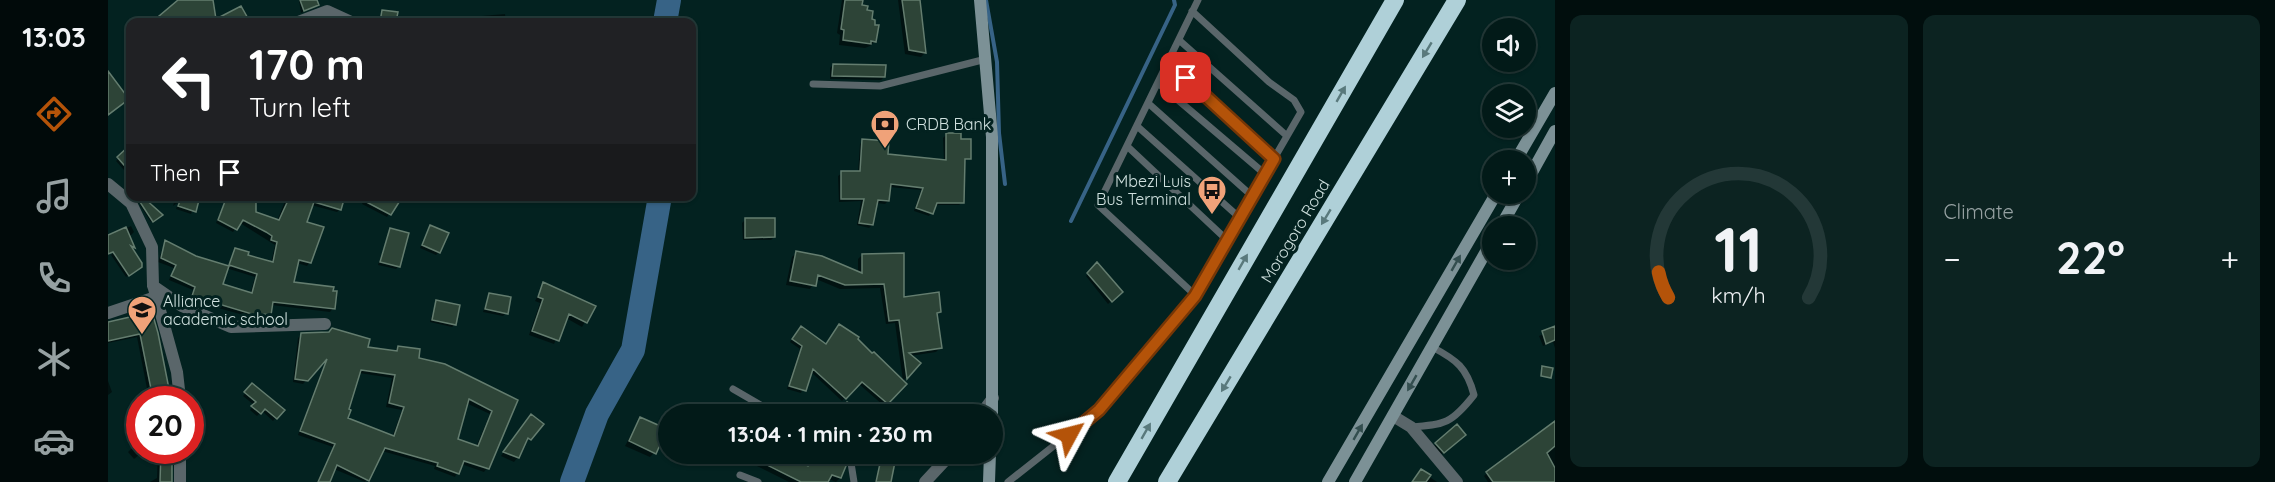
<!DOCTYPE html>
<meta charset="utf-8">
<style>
:root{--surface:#021a18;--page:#0c2321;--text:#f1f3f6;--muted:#96a1a2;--line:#233837;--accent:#b45309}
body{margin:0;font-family:Quicksand,sans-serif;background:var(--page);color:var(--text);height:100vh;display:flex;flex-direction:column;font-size:22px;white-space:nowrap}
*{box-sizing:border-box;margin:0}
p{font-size:20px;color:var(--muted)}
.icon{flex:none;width:33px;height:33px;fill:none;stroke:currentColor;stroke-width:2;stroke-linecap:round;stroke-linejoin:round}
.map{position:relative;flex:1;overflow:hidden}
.panel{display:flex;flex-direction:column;gap:15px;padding:15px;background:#010e0d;width:720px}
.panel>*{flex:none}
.top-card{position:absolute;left:18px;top:18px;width:570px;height:183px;border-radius:12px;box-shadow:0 2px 4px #0004,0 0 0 2px var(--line);background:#202124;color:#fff;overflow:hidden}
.buttons{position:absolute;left:1374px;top:18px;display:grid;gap:12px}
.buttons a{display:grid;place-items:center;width:54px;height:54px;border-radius:50%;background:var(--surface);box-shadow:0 2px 4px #0004,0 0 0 2px var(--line);font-size:30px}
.speed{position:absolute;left:18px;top:386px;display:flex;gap:12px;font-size:30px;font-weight:700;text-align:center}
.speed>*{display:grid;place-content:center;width:78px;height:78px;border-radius:50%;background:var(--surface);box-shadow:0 2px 4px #0004,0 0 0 2px var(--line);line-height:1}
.speed .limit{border:9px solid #d22;background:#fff;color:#111}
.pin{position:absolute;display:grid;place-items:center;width:51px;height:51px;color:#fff;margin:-26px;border-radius:12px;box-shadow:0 3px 9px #0006}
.me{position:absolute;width:66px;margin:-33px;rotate:52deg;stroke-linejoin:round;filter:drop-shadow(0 0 4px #0008)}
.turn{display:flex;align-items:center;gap:21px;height:126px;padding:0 24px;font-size:27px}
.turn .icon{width:78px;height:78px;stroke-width:2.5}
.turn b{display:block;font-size:42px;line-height:51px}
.then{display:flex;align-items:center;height:57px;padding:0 24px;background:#0003;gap:12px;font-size:22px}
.big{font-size:45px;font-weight:800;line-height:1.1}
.panel .tile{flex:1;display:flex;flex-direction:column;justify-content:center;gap:9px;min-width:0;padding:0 21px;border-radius:12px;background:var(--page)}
.panel .dial{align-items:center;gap:0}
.dial svg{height:156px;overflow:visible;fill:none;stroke:var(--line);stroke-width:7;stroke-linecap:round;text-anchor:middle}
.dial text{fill:var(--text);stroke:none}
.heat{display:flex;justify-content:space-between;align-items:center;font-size:33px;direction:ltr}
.panel .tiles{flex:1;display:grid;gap:15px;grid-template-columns:repeat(2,1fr)}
.trip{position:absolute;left:550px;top:404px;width:345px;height:60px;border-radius:30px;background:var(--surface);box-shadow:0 2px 4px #0004,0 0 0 2px var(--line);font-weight:800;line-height:60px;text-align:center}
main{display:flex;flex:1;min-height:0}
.dock{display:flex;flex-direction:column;width:108px;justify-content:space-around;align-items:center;background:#010a0a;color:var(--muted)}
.dock .icon{width:42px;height:42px}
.dock .on{color:var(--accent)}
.dock b{font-size:27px;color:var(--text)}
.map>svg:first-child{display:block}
</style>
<main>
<nav class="dock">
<b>13:03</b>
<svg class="icon on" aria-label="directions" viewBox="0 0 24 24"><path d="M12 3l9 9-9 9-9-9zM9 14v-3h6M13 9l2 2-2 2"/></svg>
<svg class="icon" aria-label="music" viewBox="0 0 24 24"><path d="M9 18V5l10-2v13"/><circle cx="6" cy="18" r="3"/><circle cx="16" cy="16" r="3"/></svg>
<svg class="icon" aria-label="phone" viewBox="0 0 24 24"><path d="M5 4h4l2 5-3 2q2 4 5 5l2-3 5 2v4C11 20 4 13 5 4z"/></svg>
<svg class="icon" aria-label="climate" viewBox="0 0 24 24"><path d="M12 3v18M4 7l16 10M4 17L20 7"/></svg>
<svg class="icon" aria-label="car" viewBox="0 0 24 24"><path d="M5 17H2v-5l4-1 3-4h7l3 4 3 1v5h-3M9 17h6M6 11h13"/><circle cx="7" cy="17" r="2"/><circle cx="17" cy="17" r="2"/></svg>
</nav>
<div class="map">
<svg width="1447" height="482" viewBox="0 0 1447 482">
<rect width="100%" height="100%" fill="#032220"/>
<path fill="#0007" fill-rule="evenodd" d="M72 0H103L107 22 132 8 141 22H47Z
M191 0H208L209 5 193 13Z
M734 0H752V6L762 20 767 41 762 46 757 48 731 45 732 35 729 33Z
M790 0H810L817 53 813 57 797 54Z
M275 11 288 13 286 22H271Z
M397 14 398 22H371L374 16Z
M725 65 776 77 773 80 722 79V68Z
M838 135 852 141 862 158 855 162 854 202 851 205H827L821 216 806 211 813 190 781 187 780 201 777 204 768 203 764 225 761 228 749 225 753 201 731 202 730 176 734 173H750L752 144 755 141 779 156 836 161 835 138Z
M22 148V164L16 170 8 161Z
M68 196H146L147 213 169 221 179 196H232V209L229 212 203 205 197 223 202 262 199 266 189 263 184 284 225 308 222 312 163 305 161 314 150 319 81 300 85 290 61 280 66 268 50 262 57 242 87 257 120 267 128 249 138 256 163 263 167 245 132 223 125 232 108 223 118 198 90 197 83 214 68 209 71 202 65 206ZM118 268 147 277 142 294 113 285Z
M258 196H293L279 217 254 204Z
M36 200 53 215 43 222 32 205Z
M637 220 666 237 663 240H635L634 223Z
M23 226 26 232 23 235 0 247V237Z
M323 227 331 252 328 255 312 248Z
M282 230 290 267 288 269 270 265Z
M17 241 34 265 18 277 3 255Z
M689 252 750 273V259L754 255 794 299 832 312 828 315 832 348 828 352 802 356 810 363 795 381 787 323 778 324 772 288 732 289 708 279 702 289 678 285 684 257Z
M989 265 1013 292 1000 304 978 276Z
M436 284 486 307 474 327 458 318 446 344 421 335 432 303 427 301Z
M381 294 398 313 395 316 375 312Z
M328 302 347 324 344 327 322 322Z
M43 314 63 399H41L29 337 0 343V323Z
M1447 329V348L1445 342 1435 346 1431 336Z
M690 331 718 345 748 339 797 384 776 406 751 384 734 401 702 371 693 393 679 389 692 349 682 342Z
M194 334 258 348 287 351 290 347 309 360 408 401 379 468 376 472 353 464 347 477 326 469 327 466 274 451 257 482 226 469 220 482H209L225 447 190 435 218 359 195 384 185 382 190 338ZM251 373 284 378 278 407 294 410 284 437 238 418ZM358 403 382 414 368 447 348 440Z
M0 381 4 392 0 395Z
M144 385 175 410 165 421 154 411 149 416 142 410 146 405 135 396Z
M532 418 546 453 542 457 517 446Z
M419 420 422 439 417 442 410 457 406 462 393 456Z
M1447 421V482H1380L1376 476 1379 473 1428 439Z
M1349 426 1356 435 1332 455 1325 447Z
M32 435V450H37L26 459 20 452 29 443 26 440Z
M50 450H62V482H42L49 478Z
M645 453H671L698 467 703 455 711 453 732 478 728 482 720 479 718 482H681L641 462Z
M773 461 781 482H767Z
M1313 471 1329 482H1305Z"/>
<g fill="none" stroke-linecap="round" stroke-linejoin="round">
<path stroke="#376386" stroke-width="4" d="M878 0 889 62 891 133 897 184
M963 221 1067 5 1066 0"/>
<path stroke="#376386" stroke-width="24" d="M557 22 561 0
M464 482 489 414 525 350 552 196"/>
</g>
<path fill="#2d4437" stroke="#647d6f" stroke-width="1.5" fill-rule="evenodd" d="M70 0H105L108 19 133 6 142 22H103L107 20 44 22Z
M192 0H209L211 5 196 11Z
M737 0H755L754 5 760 6 759 10 765 11 764 19 767 20V25H771L768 42 763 41V44L735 40 736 30 733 29Z
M794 0H812L818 53 801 50Z
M274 10 290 12 288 22H272Z
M725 64 778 65 777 77 724 76Z
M0 71 21 99 0 115Z
M838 133H853V139H863V159H857L856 203H829L825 214 808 208 815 188 783 184 781 201 770 200 765 225 751 223 756 199H733V171H752L754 139 781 141 780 154 838 160Z
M22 145V172L9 157Z
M74 196H92L88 212 70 206Z
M119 196H148V212L171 220 182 196H237L233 210 206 202 199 222 216 227 203 263 191 260 186 282 226 287 225 291H229L227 309 165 302 163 315 155 314 154 317 84 296 87 287 63 276 68 265 53 258 57 240 88 256 121 266 115 284 144 293 149 274 121 265 127 248 141 252 140 255 165 262 169 242 163 240 164 236 158 232 135 220 129 230 110 220Z
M247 196H295L283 215Z
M36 198 55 215 45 222 32 202Z
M637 218H667V237L637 238Z
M322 225 341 233 332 253 314 245Z
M18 227 27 248 23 246 34 263V267L21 276 5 252 0 254V235Z
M282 228 301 233 292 267 272 262Z
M688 251 714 256 754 273V254L796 253V297L831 292 833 312 829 313 834 348 801 353 813 363 799 379 791 320 781 321 776 284 737 285 710 275 708 286 682 281Z
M989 262 1015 292 1004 302 979 273Z
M435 282 488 306 479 323 461 314 451 341 424 331 435 299 430 297Z
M381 293 403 297 400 314 377 309Z
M328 300 352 305 348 325 324 320Z
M44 312 50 333 63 399H45L32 334 0 341V322Z
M731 324 751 337 750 339 764 353 766 352 799 384 780 404 754 382 738 399 705 369 698 391 681 386 694 346 684 339 693 326 718 344Z
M1447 326V340L1438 344 1434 331Z
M224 328 262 339 260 347 289 351 290 346 312 349 311 358 337 364 410 400 381 469 356 461 351 474 329 466 330 463 277 448 261 481 229 465 222 482H210L227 444 192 431 219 359 200 381 187 379 193 333 221 332ZM253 370 287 375 281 403 296 407 286 436 240 418 243 410 241 409ZM361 399 384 411 370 446 350 439Z
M1434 366 1445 368 1443 378 1433 376Z
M144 383 177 410 169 419 157 409 153 414 143 406 148 402 136 392Z
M739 402 758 414H731Z
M423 414 436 424 423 440 420 438 411 458 395 452Z
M532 417 559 429 548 454 521 441Z
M1447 421V446L1439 453 1447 468V482H1385L1378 472Z
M1349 424 1358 435 1336 453 1327 443Z
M53 450H64V482H52Z
M635 453H674L700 466 705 453H716L732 459 738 466 733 478 724 475 720 482H693Z
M773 459 787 462 783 482H768Z
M1313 469 1323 475 1318 482H1304Z"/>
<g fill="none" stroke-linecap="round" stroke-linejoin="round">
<path stroke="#5a666a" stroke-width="7" d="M1071 40 1179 136
M1060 62 1166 159
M1050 83 1157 174
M705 84 772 86 878 59
M1040 103 1144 196
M1029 126 1132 218
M1019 146 1119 240
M1087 295 990 205 1090 0
M625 389 668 414
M1303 427C1337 425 1344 423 1366 395 1359 368 1349 360 1324 347
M734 453 743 463 746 482
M632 475 650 482
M900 482 991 410 1087 295 1193 112 1186 100 1161 82 1084 11"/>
<path stroke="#5a666a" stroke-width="12" d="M190 22 219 11 243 22
M0 184 23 203 44 247 45 285 69 372 72 399
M45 286 74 306 123 327 217 324
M0 313 48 297
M873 414 885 398
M1285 416 1303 427 1349 482
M72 450V482
M817 482 844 453"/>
<path stroke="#7c9196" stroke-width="12" d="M872 0 884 137V414
M1408 160 1447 93
M1418 183 1447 131
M1393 226 1411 194
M881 482 882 453
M1220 482 1388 194
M1247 482 1384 241"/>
<path stroke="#afd0d8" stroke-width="18" d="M1009 482 1287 0
M1059 482 1349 0"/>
</g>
<defs><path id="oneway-solid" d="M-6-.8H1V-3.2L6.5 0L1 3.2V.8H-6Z" transform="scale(1.5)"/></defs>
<g fill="#59797c">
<use href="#oneway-solid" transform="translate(1319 50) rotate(121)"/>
<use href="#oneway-solid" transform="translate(1233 94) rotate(-60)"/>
<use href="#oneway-solid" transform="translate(1218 217) rotate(121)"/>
<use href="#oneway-solid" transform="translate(1135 262) rotate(-60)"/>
<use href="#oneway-solid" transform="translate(1118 384) rotate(121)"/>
<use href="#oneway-solid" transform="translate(1038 431) rotate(-60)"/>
</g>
<g fill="#334e4f">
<use href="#oneway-solid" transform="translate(1348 263) rotate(-60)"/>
<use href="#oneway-solid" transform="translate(1304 383) rotate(120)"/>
<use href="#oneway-solid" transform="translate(1250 432) rotate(-60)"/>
</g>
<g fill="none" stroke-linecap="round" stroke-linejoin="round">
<g stroke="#753606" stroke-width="15">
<path id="route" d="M961 435 991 410 1087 296 1166 159 1078 78"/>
</g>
<use href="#route" stroke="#b45309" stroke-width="10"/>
</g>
<defs>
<g id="bank-pin" transform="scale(1.5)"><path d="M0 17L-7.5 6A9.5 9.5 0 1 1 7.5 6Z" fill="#f0a279" stroke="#032220"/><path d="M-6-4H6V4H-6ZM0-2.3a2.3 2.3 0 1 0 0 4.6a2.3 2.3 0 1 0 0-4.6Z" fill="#111"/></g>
<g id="bus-pin" transform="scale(1.5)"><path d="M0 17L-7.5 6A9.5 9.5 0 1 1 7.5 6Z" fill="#f0a279" stroke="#032220"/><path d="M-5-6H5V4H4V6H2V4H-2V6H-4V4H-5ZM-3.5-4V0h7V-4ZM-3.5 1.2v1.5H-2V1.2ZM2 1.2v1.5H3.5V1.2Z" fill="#111"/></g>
<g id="school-pin" transform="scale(1.5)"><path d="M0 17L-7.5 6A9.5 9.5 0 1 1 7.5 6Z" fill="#f0a279" stroke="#032220"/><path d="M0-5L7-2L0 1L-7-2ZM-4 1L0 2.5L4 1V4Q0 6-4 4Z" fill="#111"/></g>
</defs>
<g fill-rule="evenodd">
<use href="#bank-pin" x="777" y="124"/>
<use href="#bus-pin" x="1104" y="190"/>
<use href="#school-pin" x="34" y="310"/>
</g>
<g text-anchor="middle" stroke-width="6" stroke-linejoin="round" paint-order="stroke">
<g font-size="16" fill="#d0e1df" stroke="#032220" text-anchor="start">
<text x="798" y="130">CRDB Bank</text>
<text x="1083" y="187" text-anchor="end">Mbezi Luis<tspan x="1083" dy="18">Bus Terminal</tspan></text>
<text x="55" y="307">Alliance<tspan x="55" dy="18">academic school</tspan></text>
</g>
<g font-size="16" fill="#d0e1df" stroke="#032220">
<text transform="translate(1187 231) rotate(-59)" y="6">Morogoro Road</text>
</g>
</g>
</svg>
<div class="buttons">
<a><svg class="icon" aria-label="sound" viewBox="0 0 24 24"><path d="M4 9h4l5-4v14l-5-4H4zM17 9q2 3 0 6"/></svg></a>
<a><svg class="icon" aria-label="layers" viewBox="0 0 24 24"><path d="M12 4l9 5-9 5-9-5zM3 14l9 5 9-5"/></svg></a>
<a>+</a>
<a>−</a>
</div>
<div class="speed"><div class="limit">20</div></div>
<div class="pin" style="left:1078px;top:78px;background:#d93025"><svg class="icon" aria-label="arrive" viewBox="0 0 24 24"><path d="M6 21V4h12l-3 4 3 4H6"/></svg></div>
<svg class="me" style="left:961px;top:435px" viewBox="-20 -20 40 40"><path d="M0-17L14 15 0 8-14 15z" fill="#b45309" stroke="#fff" stroke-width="4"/></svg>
<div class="trip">13:04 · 1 min · 230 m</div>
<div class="top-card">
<div class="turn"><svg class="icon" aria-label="left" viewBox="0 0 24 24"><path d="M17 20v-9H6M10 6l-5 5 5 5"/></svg><div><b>170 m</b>Turn left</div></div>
<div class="then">Then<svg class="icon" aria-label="arrive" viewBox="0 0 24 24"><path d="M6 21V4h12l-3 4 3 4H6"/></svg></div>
</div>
</div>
<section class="panel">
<div class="tiles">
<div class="tile dial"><svg viewBox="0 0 100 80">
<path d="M14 69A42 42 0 1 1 86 69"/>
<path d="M14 69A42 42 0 0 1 9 56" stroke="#b45309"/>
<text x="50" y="56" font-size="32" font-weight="700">11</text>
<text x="50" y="72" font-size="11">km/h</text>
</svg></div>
<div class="tile"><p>Climate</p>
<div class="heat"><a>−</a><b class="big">22°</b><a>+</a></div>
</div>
</div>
</section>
</main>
